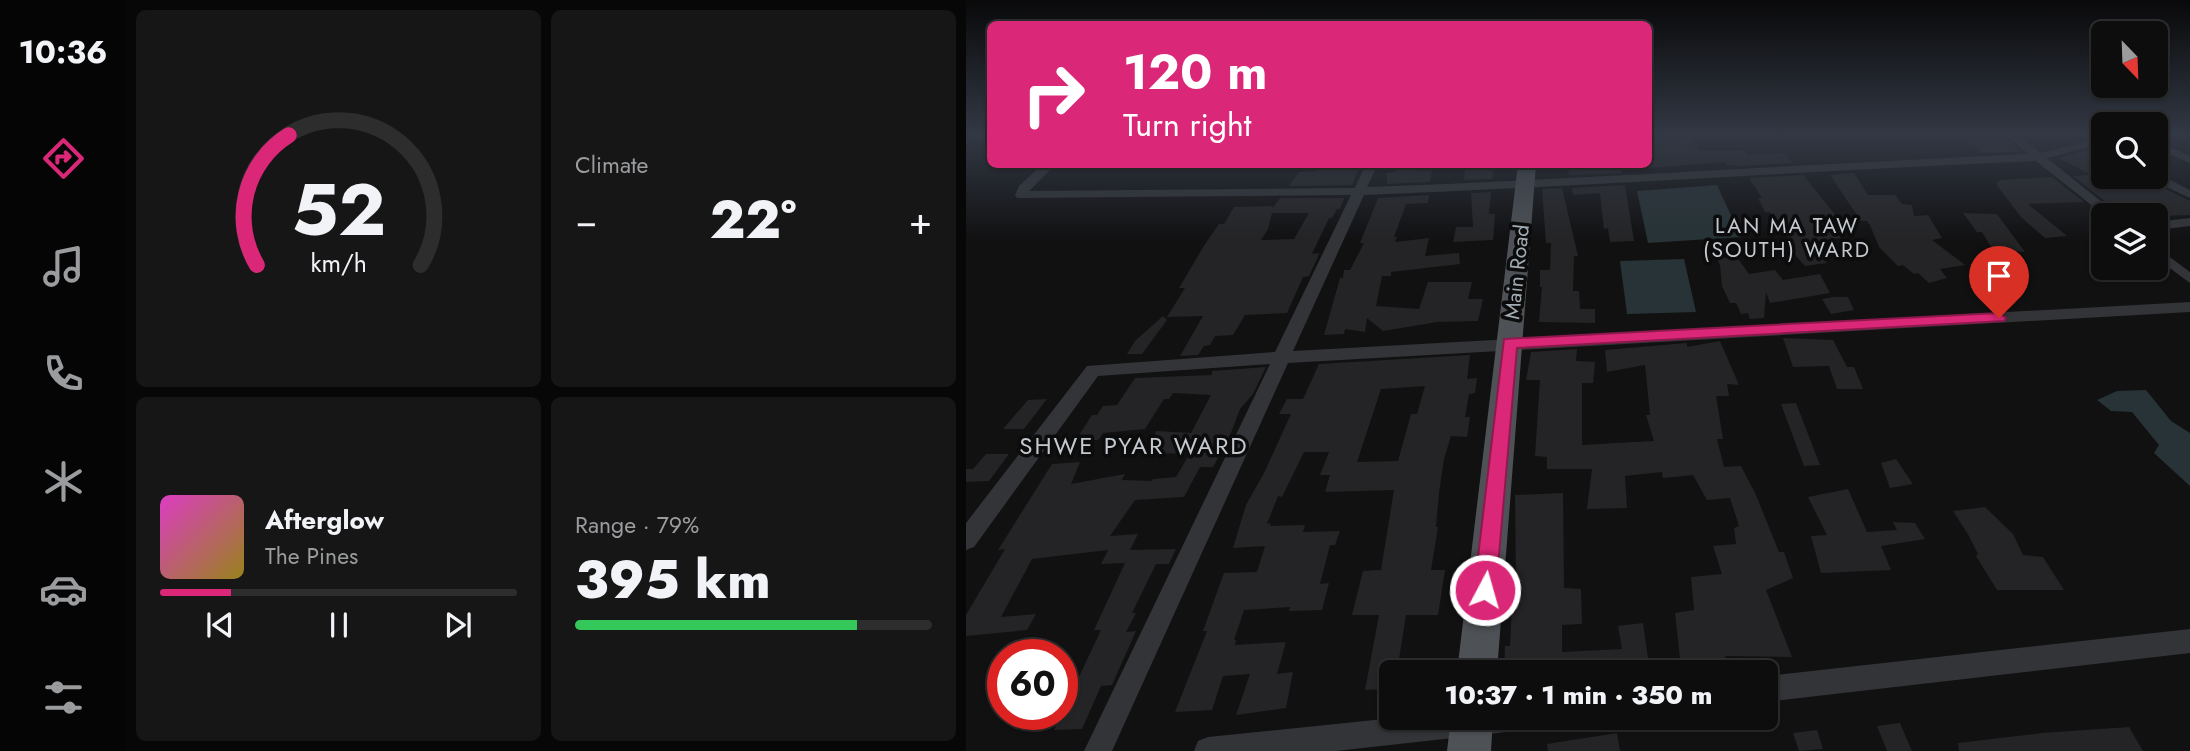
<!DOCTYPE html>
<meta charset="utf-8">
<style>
:root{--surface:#0d0d0e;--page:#161617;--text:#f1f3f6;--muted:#9a9c9e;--line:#2d2d2e;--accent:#db2777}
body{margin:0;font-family:Jost,sans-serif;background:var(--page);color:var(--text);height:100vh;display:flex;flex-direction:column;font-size:26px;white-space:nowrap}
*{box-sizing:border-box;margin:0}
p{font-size:23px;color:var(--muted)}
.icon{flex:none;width:38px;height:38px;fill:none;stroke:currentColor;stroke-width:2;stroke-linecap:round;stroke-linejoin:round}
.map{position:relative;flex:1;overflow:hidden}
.drawer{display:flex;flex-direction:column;gap:10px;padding:10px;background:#070708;width:840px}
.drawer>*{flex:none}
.hud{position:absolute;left:21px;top:21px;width:665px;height:147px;border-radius:10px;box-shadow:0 2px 5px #0004,0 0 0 2px var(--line);background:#db2777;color:#fff;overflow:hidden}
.needle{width:46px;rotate:157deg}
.controls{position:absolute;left:1125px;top:21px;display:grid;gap:14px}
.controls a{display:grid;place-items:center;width:77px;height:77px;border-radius:10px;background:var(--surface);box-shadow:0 2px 5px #0004,0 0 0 2px var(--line);font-size:35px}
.speed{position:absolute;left:21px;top:639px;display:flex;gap:14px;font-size:35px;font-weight:700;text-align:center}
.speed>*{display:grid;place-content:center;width:91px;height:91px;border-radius:50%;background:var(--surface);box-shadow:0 2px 5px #0004,0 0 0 2px var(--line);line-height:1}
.speed .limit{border:10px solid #d22;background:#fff;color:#111}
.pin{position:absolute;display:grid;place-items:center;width:60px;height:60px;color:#fff;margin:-72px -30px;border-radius:50% 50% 50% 0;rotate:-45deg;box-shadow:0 0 7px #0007}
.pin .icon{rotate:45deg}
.me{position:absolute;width:77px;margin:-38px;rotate:6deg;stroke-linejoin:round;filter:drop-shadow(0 0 5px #0008)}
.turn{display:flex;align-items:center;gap:24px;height:147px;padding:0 21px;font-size:32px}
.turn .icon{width:91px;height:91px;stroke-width:2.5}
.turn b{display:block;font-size:49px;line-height:60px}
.big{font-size:52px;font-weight:800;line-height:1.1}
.drawer .card{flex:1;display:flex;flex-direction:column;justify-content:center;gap:10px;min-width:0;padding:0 24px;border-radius:10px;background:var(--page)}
.drawer .dial{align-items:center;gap:0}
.dial svg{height:182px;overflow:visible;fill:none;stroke:var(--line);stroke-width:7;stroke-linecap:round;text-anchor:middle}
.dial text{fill:var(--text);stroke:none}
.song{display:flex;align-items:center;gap:21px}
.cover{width:84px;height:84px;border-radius:10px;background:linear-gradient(135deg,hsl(310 70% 55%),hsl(50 70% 35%))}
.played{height:7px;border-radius:4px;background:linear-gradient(90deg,var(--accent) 20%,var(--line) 20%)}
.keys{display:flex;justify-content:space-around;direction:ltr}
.heat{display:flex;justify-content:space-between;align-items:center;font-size:38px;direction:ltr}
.charge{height:10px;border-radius:5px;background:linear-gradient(90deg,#34c759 79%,var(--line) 0)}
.drawer .tiles{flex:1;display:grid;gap:10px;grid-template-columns:repeat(2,1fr)}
.trip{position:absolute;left:413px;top:660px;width:399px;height:70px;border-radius:10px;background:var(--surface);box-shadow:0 2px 5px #0004,0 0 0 2px var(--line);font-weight:800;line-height:70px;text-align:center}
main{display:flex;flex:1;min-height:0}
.dock{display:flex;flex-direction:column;width:126px;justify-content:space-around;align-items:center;background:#050506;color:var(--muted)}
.dock .icon{width:49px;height:49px}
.dock .selected{color:var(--accent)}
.dock b{font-size:32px;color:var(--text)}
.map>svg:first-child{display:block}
</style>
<main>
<nav class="dock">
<b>10:36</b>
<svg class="icon selected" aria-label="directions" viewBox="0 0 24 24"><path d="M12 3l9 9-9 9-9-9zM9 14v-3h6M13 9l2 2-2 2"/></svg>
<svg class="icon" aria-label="music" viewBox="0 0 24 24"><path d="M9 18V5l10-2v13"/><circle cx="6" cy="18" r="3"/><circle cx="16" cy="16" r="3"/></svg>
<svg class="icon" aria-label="phone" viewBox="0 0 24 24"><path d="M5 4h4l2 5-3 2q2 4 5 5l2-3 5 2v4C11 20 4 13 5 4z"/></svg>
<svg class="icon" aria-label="climate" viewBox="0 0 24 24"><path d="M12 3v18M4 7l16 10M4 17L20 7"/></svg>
<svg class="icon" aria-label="car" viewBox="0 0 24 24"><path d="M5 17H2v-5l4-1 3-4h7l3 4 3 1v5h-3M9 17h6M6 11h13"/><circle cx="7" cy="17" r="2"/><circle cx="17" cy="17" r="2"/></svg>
<svg class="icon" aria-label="filters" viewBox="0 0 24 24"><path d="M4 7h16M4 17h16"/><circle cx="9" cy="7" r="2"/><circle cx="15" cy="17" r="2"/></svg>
</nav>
<section class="drawer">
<div class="tiles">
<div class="card dial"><svg viewBox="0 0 100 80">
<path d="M14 69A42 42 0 1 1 86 69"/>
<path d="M14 69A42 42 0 0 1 28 12" stroke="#db2777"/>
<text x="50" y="56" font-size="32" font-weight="700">52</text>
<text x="50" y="72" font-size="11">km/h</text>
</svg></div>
<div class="card"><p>Climate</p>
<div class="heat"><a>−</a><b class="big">22°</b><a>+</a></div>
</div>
<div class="card">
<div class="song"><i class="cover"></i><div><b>Afterglow</b><p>The Pines</p></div></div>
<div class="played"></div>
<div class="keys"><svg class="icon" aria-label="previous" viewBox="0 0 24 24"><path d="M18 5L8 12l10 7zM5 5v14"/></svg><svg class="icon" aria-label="pause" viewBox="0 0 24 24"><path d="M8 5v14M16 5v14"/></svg><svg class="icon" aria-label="next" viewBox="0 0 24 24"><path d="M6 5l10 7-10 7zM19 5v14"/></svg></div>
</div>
<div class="card"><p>Range · 79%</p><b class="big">395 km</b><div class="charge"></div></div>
</div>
</section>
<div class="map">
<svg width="1224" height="751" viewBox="0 0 1224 751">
<rect width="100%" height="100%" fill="#111112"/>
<path fill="#273336" d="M751 185 775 237 682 243 671 191Z
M718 259 730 312 661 314 654 261Z
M1180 390 1205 421 1224 433V486L1188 453 1193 445 1166 412 1145 411 1131 400 1151 391Z"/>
<path fill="#242426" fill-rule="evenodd" d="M682 135H709L711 139H726L733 151 780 150V155L818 153 827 163 775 166 761 165 759 162 682 168Z
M997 135H1037L1055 152 1016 153Z
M1118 151H1130L1138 155V177H1181L1185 182 1224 201V215L1193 216 1187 211 1162 210 1151 201H1139L1107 176 1125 175 1093 158Z
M354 164H394L386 185 323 186 333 172 350 171Z
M452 164 451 171 466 170 464 182 421 184V173L430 172 432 165Z
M500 164H528L526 179 498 180Z
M601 164H654L656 173 603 175Z
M888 173 902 195H929L936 204 946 205 948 216 962 215 976 238 966 240 999 265 974 269 981 278 963 283 952 273 948 274 937 265 932 266 913 247 904 225 901 221H895L864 175Z
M837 175 875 222H863L875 238 844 242 861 263 839 266 823 248 827 247 813 224H809L804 212H799L792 198H796L783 178Z
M1086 177 1118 202 1062 204 1101 236 1079 238 1055 217 1030 184 1033 180Z
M659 185 668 241 644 242 642 228 638 229 634 193 607 195 606 188Z
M596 188 612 256H608L607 291H613L614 309H629V323L573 322 576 287H574V270H584L585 243H580L576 189Z
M525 192 523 214H529L527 240 487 242 490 227H507L505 193Z
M463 195 462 203 440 204 428 237H431L429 242 463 238 459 256 493 253 494 264 425 272V276H416L410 306 453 309 462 282H506L502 299H517L512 321 471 322 417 331 401 318 399 332 379 329 378 334 358 335 374 278H377L378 270H384L398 243H394L412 198Z
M314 198H378L374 209H371L366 218H363L346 254 353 253 352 257 343 276 337 277 321 313 279 315 267 335 249 336 244 345 238 346 232 355 214 356 237 316 201 317 219 288H213L239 244 253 224H258L268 207 307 206 306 209ZM306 213H343L328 239 295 240 302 229Z
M997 213 1031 214 1059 252 1027 250 1016 232H1011Z
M770 256 783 274 809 270 817 280 854 274 864 293 804 303 800 292 798 318 784 319 782 313 775 314 770 303H764L756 286 754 265 751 259Z
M868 297H882L888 310 865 314 856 299Z
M197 316 201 320 176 354H161L169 341Z
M817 338 867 340 881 367H888L897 389H871L863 366 827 367Z
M754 341 773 385 761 384 763 396H750L757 439H751L758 467 775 466 790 495 813 552H818L827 578 800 590 826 657 759 656 761 662 741 666 740 659H714L709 613 728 610 725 577 756 574 747 546 770 544 768 528 773 526 764 498 741 500 727 475 697 478 696 472 659 476 661 508 621 509 626 469H581V457L569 456 574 380H560L565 352 611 349 610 361 629 362 627 383H616V445L688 441 680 415H684L679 365 641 372 639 350 721 343V347Z
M504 355 501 379 511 378 509 393 503 394 499 417H504L501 437 485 436 478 459 473 493 470 527H472L465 570H479L472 615H440L431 672H425V689L399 690 413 615H386L397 571 415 570 428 490 359 492 364 475H354L363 452H338L316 497 312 496 301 524 305 523 304 526 339 525 337 532 374 531 369 545H364L354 584 363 583 356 610 323 611 324 607 278 610 268 640H270L269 645 320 642 311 674 327 672 320 708 270 715 284 674 257 676 246 710 209 712 241 631H237L258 573 291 572 299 546 267 548 280 505 298 473 325 414H313L321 399H337L353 364ZM459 386 451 414H445L432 461 391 462 415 389Z
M300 367 287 394 274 409 263 438 247 467H234L218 497 169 500 144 536 172 534 164 550 210 549 203 564H190L166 613H170L160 632 170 631 146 685 135 686 116 729 88 730 135 630H128L159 563 135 564 142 550 66 559 35 617 70 614 61 630 0 636V615L39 549 32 550 86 464 114 462 105 484 159 474 156 480 186 481 187 479 210 477 224 453 182 454 190 431 225 433 245 395 207 393 203 399H198L179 429 137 433 132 440H110L126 415H131L137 406 151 405 169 378 246 375V371Z
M81 399 58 429H37L62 400Z
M830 403 854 465 838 466 815 404Z
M20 454H43L23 481 0 482V469H7Z
M930 459 947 484 924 488 915 463Z
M882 489 901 532 931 530 927 522 949 523 959 539 915 546 925 570 855 573 845 536 861 535 842 497Z
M597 493 598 588 615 589 616 624 596 625V652L656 649 652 626 677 623 684 672H538L539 646H544L547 583H550L549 495Z
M1019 507 1047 534 1057 555 1077 557 1098 590H1031L1010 556 1012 554 1003 536 987 511Z
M934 723 946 751H921L911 726Z
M1163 727 1177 751H993L992 743 1076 733Z
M851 730 857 749 833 751 827 733Z
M651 733 654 751H582L581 744Z"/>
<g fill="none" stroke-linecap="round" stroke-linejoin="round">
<path fill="#323437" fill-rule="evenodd" d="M1040 135H1052L1075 153 1138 137V143L1081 158 1152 215H1138L1070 161C846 171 622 186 398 195L327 351 1224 302V312L322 363 146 751H118L304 364 132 376 8 547 0 550V523L121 366 309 352 385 195 51 198 49 195 53 186 77 164H90L63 191 389 188 400 164H412L401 187C622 179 842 164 1062 154Z
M1190 141 1224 156V163L1190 148Z
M1190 173 1224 190V198L1186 180 1184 177H1190Z
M1224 218V226L1190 230V222Z
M1190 247 1224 272V283L1190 258Z
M1224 629V653L800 702V676Z
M428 718H563L559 727 550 731 370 751H228L232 741 242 737Z"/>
<path fill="#4e5256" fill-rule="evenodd" d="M552 164H570L531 672H491Z
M485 718H527L525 751H481Z"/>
</g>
<linearGradient id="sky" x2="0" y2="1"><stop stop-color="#09090a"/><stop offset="0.56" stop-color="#323844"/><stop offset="1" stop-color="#323844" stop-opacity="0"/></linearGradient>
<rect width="1224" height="240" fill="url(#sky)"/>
<path fill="#db2777" stroke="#8e194d" stroke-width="2" d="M1033 313 1040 318 1038 321 551 348 530 590 527 597 519 600 512 597 508 590 538 339Z"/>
<g text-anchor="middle" stroke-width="7" stroke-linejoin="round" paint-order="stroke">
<g font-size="21" letter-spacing="2" fill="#c3c9cf" stroke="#0c0c0d">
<text x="821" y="233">LAN MA TAW<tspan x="821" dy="24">(SOUTH) WARD</tspan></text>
</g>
<g font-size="21" fill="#a2acb3" stroke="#0c0c0d">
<text transform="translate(551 272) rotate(-84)" y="7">Main Road</text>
</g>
<g font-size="24" letter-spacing="2" fill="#c3c9cf" stroke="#0c0c0d">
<text x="168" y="454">SHWE PYAR WARD</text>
</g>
</g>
</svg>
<div class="controls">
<a><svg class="needle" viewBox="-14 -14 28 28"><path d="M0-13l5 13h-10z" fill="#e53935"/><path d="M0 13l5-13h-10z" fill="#9a9c9e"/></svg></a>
<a><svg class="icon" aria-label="search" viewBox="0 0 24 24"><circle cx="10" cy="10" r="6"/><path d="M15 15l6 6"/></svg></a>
<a><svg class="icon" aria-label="layers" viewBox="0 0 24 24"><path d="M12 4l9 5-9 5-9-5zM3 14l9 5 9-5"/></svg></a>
</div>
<div class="speed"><div class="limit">60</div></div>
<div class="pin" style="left:1033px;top:318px;background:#d93025"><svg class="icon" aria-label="arrive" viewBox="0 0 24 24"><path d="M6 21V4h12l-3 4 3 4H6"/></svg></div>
<svg class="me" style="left:519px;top:590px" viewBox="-20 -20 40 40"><circle r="17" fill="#db2777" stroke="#fff" stroke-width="3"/><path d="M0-11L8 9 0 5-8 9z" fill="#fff"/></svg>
<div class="trip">10:37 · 1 min · 350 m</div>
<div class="hud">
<div class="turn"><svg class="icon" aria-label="right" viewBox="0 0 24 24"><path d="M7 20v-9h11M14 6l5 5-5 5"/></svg><div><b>120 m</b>Turn right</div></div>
</div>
</div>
</main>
